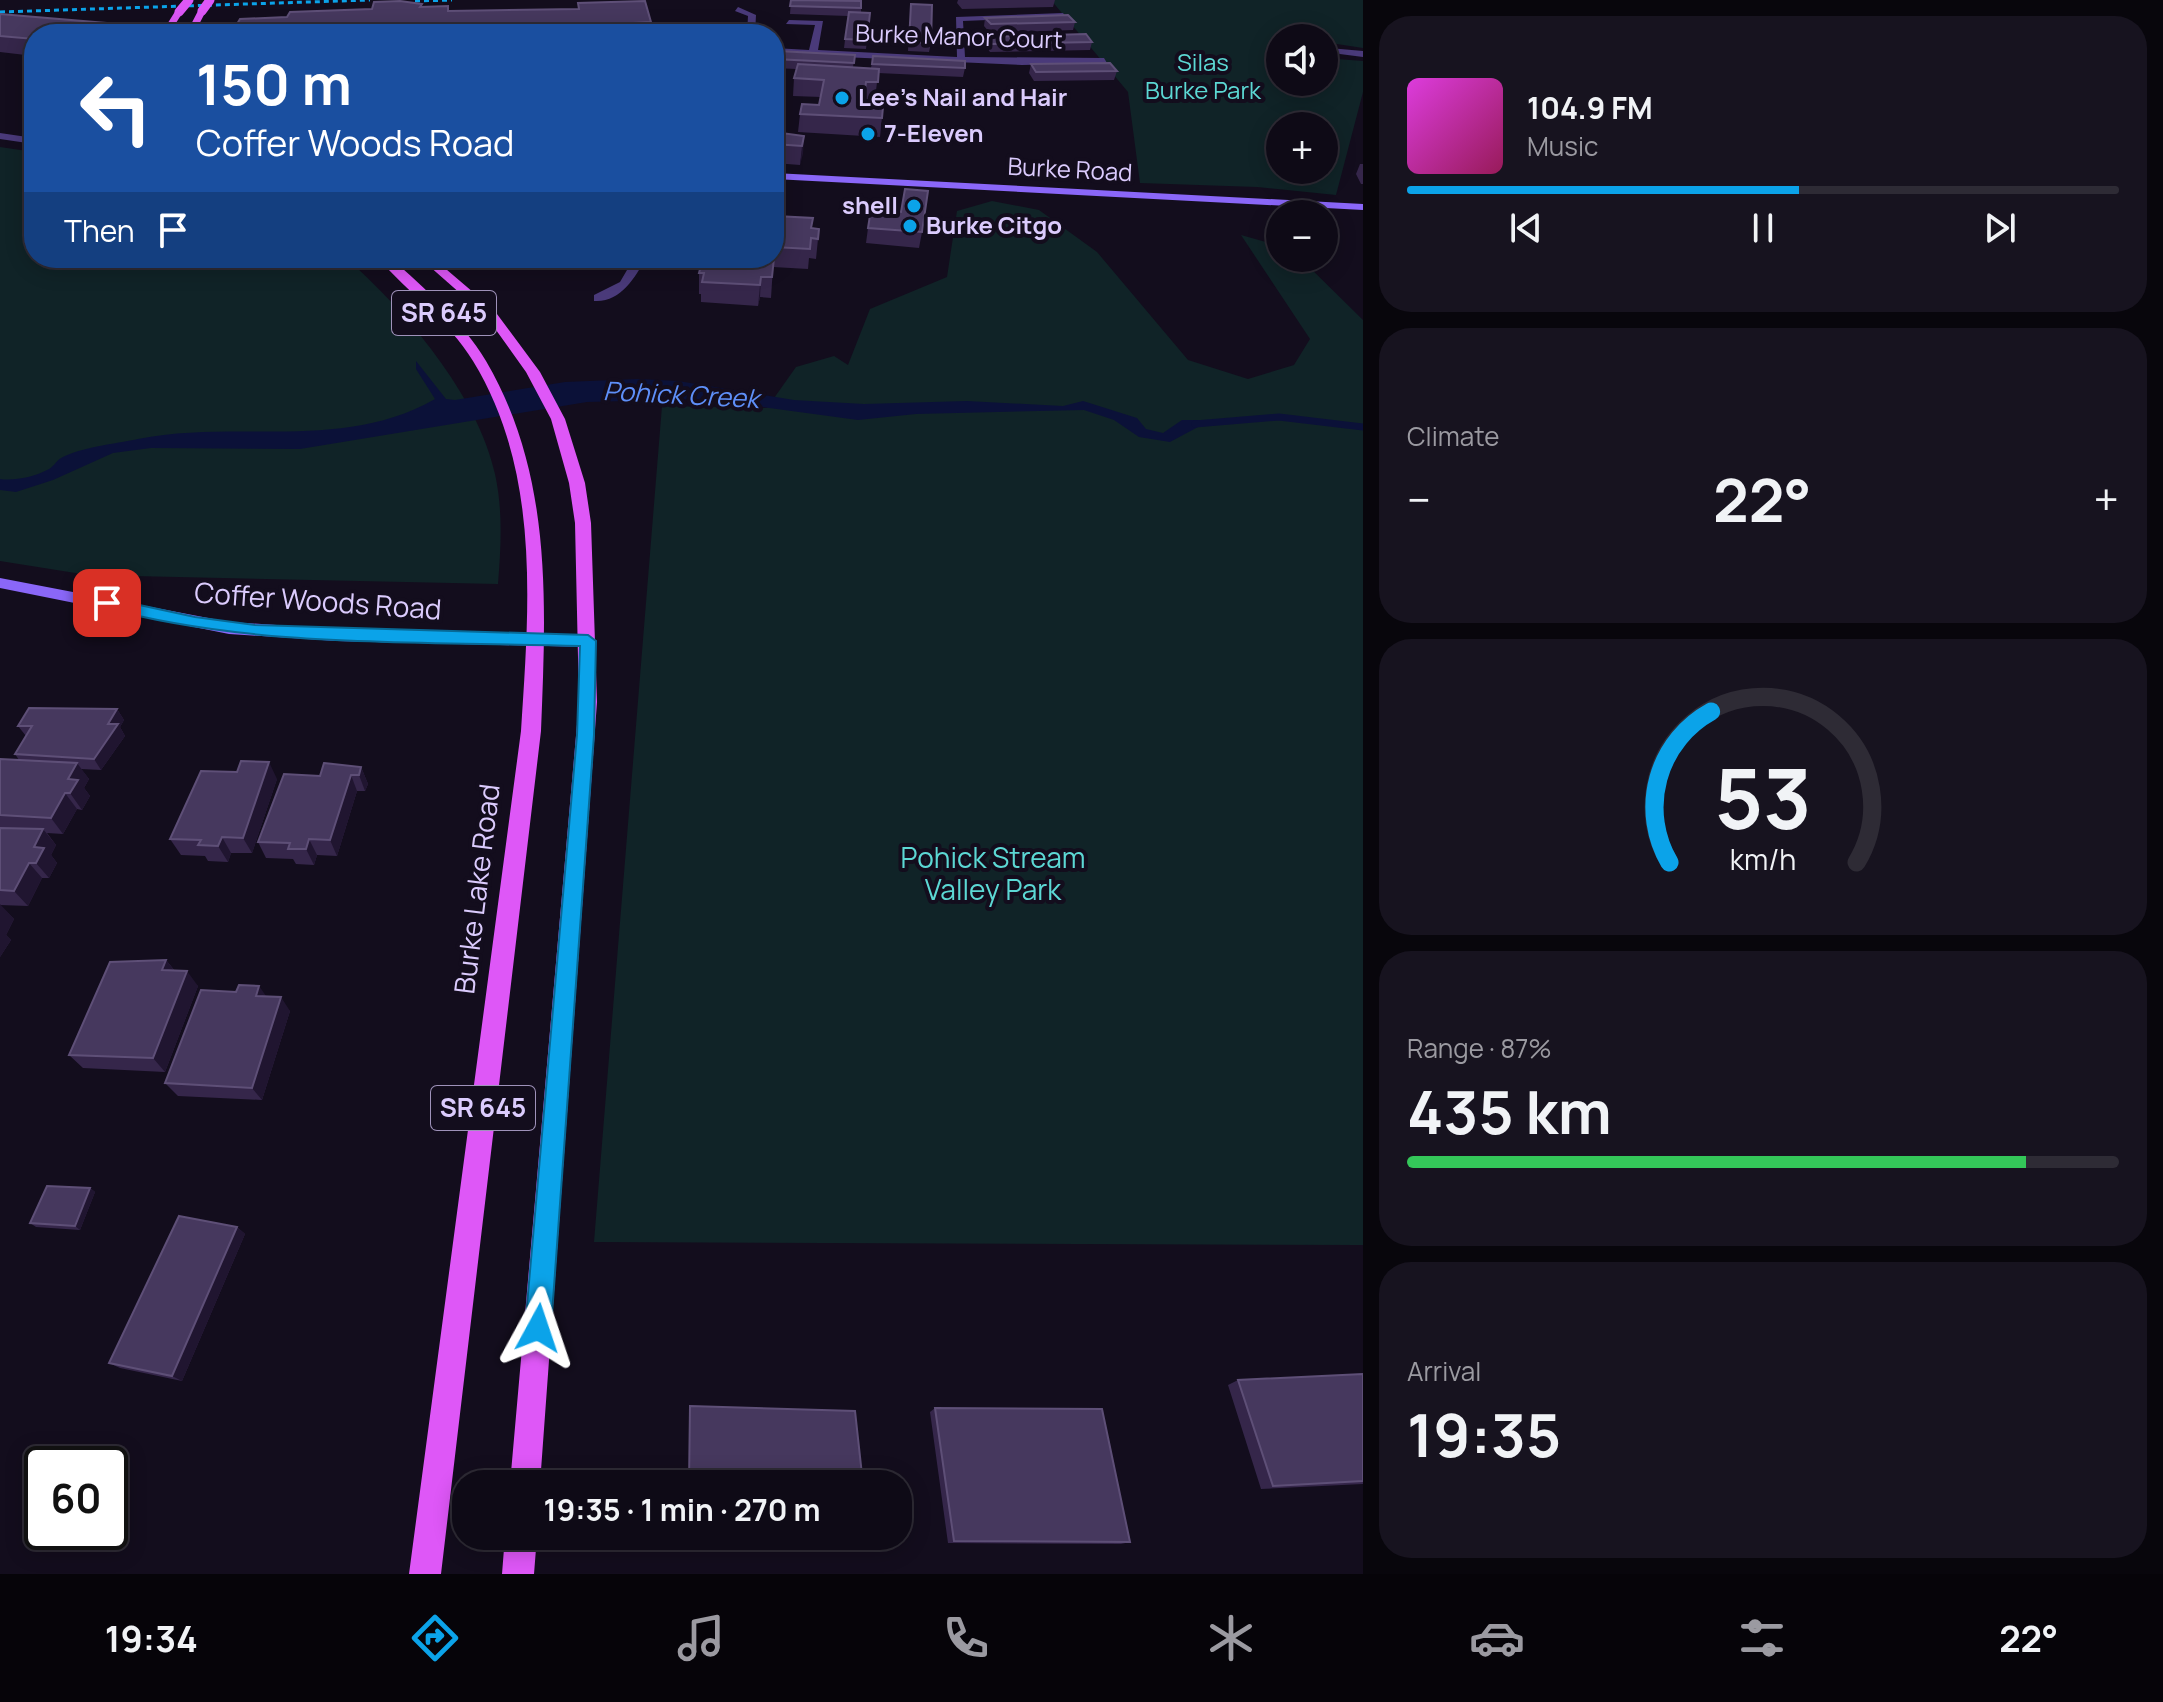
<!DOCTYPE html>
<meta charset="utf-8">
<style>
:root{--surface:#0e0a16;--page:#17131f;--text:#f1f3f6;--muted:#9b9aa1;--line:#2e2b35;--accent:#0ba3e9}
body{margin:0;font-family:Manrope,sans-serif;background:var(--page);color:var(--text);height:100vh;display:flex;flex-direction:column;font-size:30px;white-space:nowrap}
*{box-sizing:border-box;margin:0}
p{font-size:26px;color:var(--muted)}
.icon{flex:none;width:44px;height:44px;fill:none;stroke:currentColor;stroke-width:2;stroke-linecap:round;stroke-linejoin:round}
.map{position:relative;flex:1;overflow:hidden}
.sheet{display:flex;flex-direction:column;gap:16px;padding:16px;background:#08060c;width:800px}
.sheet>*{flex:none}
.banner{position:absolute;left:24px;top:24px;width:760px;height:244px;border-radius:32px;box-shadow:0 4px 20px #0003,0 0 0 2px var(--line);background:#1a4fa0;color:#fff;overflow:hidden}
.fabs{position:absolute;left:1266px;top:24px;display:grid;gap:16px}
.fabs a{display:grid;place-items:center;width:72px;height:72px;border-radius:50%;background:var(--surface);box-shadow:0 4px 20px #0003,0 0 0 2px var(--line);font-size:40px}
.speed{position:absolute;left:24px;top:1446px;display:flex;gap:16px;font-size:40px;font-weight:700;text-align:center}
.speed>*{display:grid;place-content:center;width:104px;height:104px;border-radius:50%;background:var(--surface);box-shadow:0 4px 20px #0003,0 0 0 2px var(--line);line-height:1}
.speed .limit{border:4px solid #111;border-radius:12px;background:#fff;color:#111}
.pin{position:absolute;display:grid;place-items:center;width:68px;height:68px;color:#fff;margin:-34px;border-radius:16px;box-shadow:0 4px 12px #0006}
.me{position:absolute;width:88px;margin:-44px;rotate:5deg;stroke-linejoin:round;filter:drop-shadow(0 0 6px #0008)}
.turn{display:flex;align-items:center;gap:28px;height:168px;padding:0 40px;font-size:36px}
.turn .icon{width:104px;height:104px;stroke-width:2.5}
.turn b{display:block;font-size:56px;line-height:68px}
.then{display:flex;align-items:center;height:76px;padding:0 40px;background:#0003;gap:16px;font-size:30px}
.big{font-size:60px;font-weight:700;line-height:1.1}
.sheet .card{flex:1;display:flex;flex-direction:column;justify-content:center;gap:12px;min-width:0;padding:0 28px;border-radius:32px;background:var(--page)}
.sheet .dial{align-items:center;gap:0}
.dial svg{height:208px;overflow:visible;fill:none;stroke:var(--line);stroke-width:7;stroke-linecap:round;text-anchor:middle}
.dial text{fill:var(--text);stroke:none}
.song{display:flex;align-items:center;gap:24px}
.cover{width:96px;height:96px;border-radius:12px;background:linear-gradient(135deg,hsl(300 70% 55%),hsl(330 70% 35%))}
.played{height:8px;border-radius:4px;background:linear-gradient(90deg,var(--accent) 55%,var(--line) 55%)}
.keys{display:flex;justify-content:space-around;direction:ltr}
.heat{display:flex;justify-content:space-between;align-items:center;font-size:44px;direction:ltr}
.charge{height:12px;border-radius:6px;background:linear-gradient(90deg,#34c759 87%,var(--line) 0)}
.trip{position:absolute;left:452px;top:1470px;width:460px;height:80px;border-radius:32px;background:var(--surface);box-shadow:0 4px 20px #0003,0 0 0 2px var(--line);font-weight:700;line-height:80px;text-align:center}
.tab-bar{display:flex;height:128px;justify-content:space-around;align-items:center;background:#060409;color:var(--muted)}
.tab-bar .icon{width:56px;height:56px}
.tab-bar .selected{color:var(--accent)}
.tab-bar b{font-size:36px;color:var(--text)}
main{display:flex;flex:1;min-height:0}
.map>svg:first-child{display:block}
</style>
<main>
<div class="map">
<svg width="1363" height="1574" viewBox="0 0 1363 1574">
<rect width="100%" height="100%" fill="#130d1d"/>
<path fill="#102327" fill-rule="evenodd" d="M1051 0H1363V48L1324 42V38H1280V82H1324V58L1363 61V92L1336 195 1257 187 1140 183 1128 92ZM1280 126H1324V170H1280Z
M0 147 34 152V258H346C405 310 478 395 495 474 503 510 501 547 498 584L88 575 0 561Z
M992 201 1039 210 1097 252 1188 360 1248 379 1294 365 1310 339 1241 235 1280 246V258H1300L1363 320V1245L594 1242 662 406 767 408 796 367 834 356 848 365 870 309 947 277 957 211Z"/>
<path fill="#0b1138" d="M416 361 446 399 455 400 565 382 638 379 678 381 794 400 864 404 967 401 1063 406 1083 401 1137 418 1146 429 1163 433 1182 420H1211L1170 442 1139 437 1114 420 1084 410 916 414 858 420 703 399 587 402 300 449 151 448 113 453 53 480 16 492 0 490V479C14 481 34 477 47 470 53 468 56 461 61 458 82 447 114 444 138 439 238 419 342 452 435 399L416 369Z"/>
<g fill="none" stroke-linecap="round" stroke-linejoin="round">
<path stroke="#0b1138" stroke-width="7" d="M1195 424 1279 417 1363 427"/>
<path fill="#4a3a7a" fill-rule="evenodd" d="M738 7 756 15 755 34H747L748 16 735 11Z
M1063 13 1066 17 963 21 965 57 1104 58 1107 63 1022 65 774 54V48L809 50 815 25 786 24 789 20 823 21 818 50 957 57 956 17Z
M1329 48 1363 51V57L1332 53Z
M0 133 34 138V144L0 139Z
M634 258H646C635 278 620 303 594 301V295L620 282Z"/>
<path fill="#8a67f8" fill-rule="evenodd" d="M774 173 1363 204V210L774 179Z
M0 578 229 622 337 629 588 635 597 641 588 647 337 641 229 634 0 588Z"/>
<path fill="#de57f7" fill-rule="evenodd" d="M199 9 206 11 194 34H186Z
M176 10 183 12 169 34H161Z
M378 258H391C425 289 462 321 486 361 553 475 546 604 541 731L441 1574H409L521 731C529 607 541 472 473 361 448 320 409 294 378 258Z
M420 258H433L494 310 540 372 565 419 585 483 591 523 597 702 540 1484H510L579 702 575 523 569 483 551 419 526 372 486 316Z
M505 1536H537L534 1574H502Z"/>
<path stroke="#0ba3e9" stroke-width="3" stroke-dasharray="5 4" stroke-linecap="butt" d="M415 1 452 0
M0 12 370 0"/>
<path stroke="#de57f7" stroke-width="9" d="M202 11 210 0
M179 12 189 0"/>
</g>
<path fill="#35264a" d="M791 0 861 1V13H870L866 49 844 48 848 16 790 14Z
M958 0H1055L1053 7 962 9 957 3Z
M911 4 931 43 929 52 908 51Z
M423 7 449 11 651 22V29L690 34H231L287 17Z
M0 14 106 23 110 34H34V56L0 52Z
M985 18 1075 22 1073 30 990 33 984 26Z
M987 37 1092 42 1090 50 990 52 985 45Z
M855 55 853 67 871 68 873 56 965 68 963 77 878 73 875 100 864 99 863 106 883 107 880 137 798 132 800 114 819 105 821 97 793 96 794 78 796 69 774 68 775 59Z
M1031 64 1117 71 1114 80 1034 81 1029 73Z
M774 132 804 136 800 165 774 163Z
M1360 164H1363V184H1361L1356 174Z
M774 183H778V191H781L778 216 812 228 819 229 816 259 809 258 808 269 773 267 771 298 760 297 758 306 701 302V294H699V273L702 263 680 260V258H774Z
M868 228 922 232 919 248 866 243Z
M117 709 124 720 120 727 125 736 101 770 81 769 89 779 84 788 90 796 82 810 77 809 63 834 47 833 56 845 51 855 57 863 49 878H42L28 906 0 905 14 919 6 935 11 940 0 957V760H19L15 754 26 736 18 726Z
M361 767 368 784 365 791H357L337 856 317 855 314 865 296 864 293 859 266 858 258 842 320 776Z
M277 779 252 853H231L228 862 208 861 205 856 181 855 170 839Z
M166 960 175 971 198 986 165 1072 83 1068 69 1055Z
M266 996 290 1011 262 1100 178 1096 165 1083Z
M90 1188 95 1192 80 1230 36 1227 30 1223Z
M237 1227 245 1234 182 1381 120 1368 109 1363Z
M1363 1374V1484L1261 1489 1228 1385 1238 1380Z
M935 1408 1130 1542 1121 1544 948 1543 930 1412Z
M689 1536 868 1540 865 1542 689 1541Z"/>
<path fill="#201530" d="M804 136 803 154 800 165 802 146Z
M781 191 779 210 775 236 776 216Z
M761 277 760 297 758 306 760 285Z
M117 709 124 720 120 727 125 736 101 770 94 759 108 724Z
M269 762 277 779 252 853 243 838Z
M77 763 89 779 84 788 90 796 82 810 70 793 68 779Z
M361 767 368 784 365 791 359 775Z
M351 775 357 791 337 856 330 840Z
M65 793 77 809 63 834 51 818Z
M43 829 56 845 51 855 57 863 49 878 36 863 34 847Z
M222 837 231 853 228 862 218 846Z
M309 839 317 855 314 865 306 849Z
M29 863 42 878 28 906 14 891Z
M0 904 14 919 6 935 11 940 0 957Z
M166 960 177 974 162 970Z
M187 971 198 986 165 1072 153 1058Z
M259 986 269 1000 256 996Z
M281 997 290 1011 262 1100 252 1088Z
M90 1188 95 1192 80 1230 75 1226Z
M237 1227 245 1234 182 1381 172 1376Z"/>
<path fill="#46385e" stroke="#5e4f77" stroke-width="2" d="M791 0 861 1V8L790 6Z
M400 1 422 4 420 7 448 6V11L579 9 578 3 645 1 651 22 447 33V34H231L240 19 287 17 290 12 372 9 374 2Z
M911 4 932 5 931 43 909 42Z
M849 12 870 13 867 40 845 39Z
M0 14 106 23 105 34H34V39L0 36Z
M1068 15 1075 22 991 24 985 18Z
M640 29 690 31 689 34H638Z
M1086 34 1092 42 992 44 987 37Z
M777 51 855 55 854 63 775 59Z
M873 56 965 61V68L872 64Z
M1110 63 1117 71 1036 72 1031 64Z
M798 64 879 69 878 82H866L863 106 883 107 882 118 800 114 802 104 819 105 824 80 794 78Z
M774 132 804 136 802 146 774 144Z
M774 183H778L777 191H781L776 216 813 218 811 228 819 229 818 239 811 238 810 249 774 247V251Z
M905 189 928 191 922 232 868 228 871 209 901 212Z
M703 258H774L772 277H761L760 285 702 282 704 273H699Z
M29 708 117 709 108 724H118L94 759 15 754 32 726H18Z
M0 759 77 763 68 779 78 780 70 793H65L51 818 0 815Z
M241 761 269 762 243 838 222 837 218 846 198 845 201 840 170 839 201 771 237 772Z
M324 763 361 767 359 775H351L330 840 309 839 306 849H288L290 843 258 842 284 774 320 776Z
M0 828 43 829 34 847 44 848 36 863H29L14 891 0 890Z
M166 960 162 970 187 971 153 1058 69 1055 110 962Z
M239 985 259 986 256 996 281 997 252 1088 165 1083 201 990 236 992Z
M47 1186 90 1188 75 1226 30 1223Z
M179 1216 237 1227 172 1376 109 1363Z
M1363 1374V1481L1273 1486 1238 1380Z
M690 1406 855 1411 863 1484H689Z
M935 1408 1102 1409 1130 1542 954 1541Z
M689 1536H868V1540L689 1539Z"/>
<path fill="#0ba3e9" stroke="#076a97" stroke-width="2" d="M107 598 195 617 255 625 588 635 596 641 594 735 551 1328 547 1337 538 1341 529 1337 525 1328 577 735 580 646C421 641 256 649 102 607L100 603Z"/>
<g fill="#0ba3e9" stroke="#130d1d" stroke-width="3">
<circle cx="842" cy="98" r="8"/>
<circle cx="868" cy="134" r="8"/>
<circle cx="914" cy="206" r="8"/>
<circle cx="910" cy="226" r="8"/>
</g>
<g text-anchor="middle" stroke-width="8" stroke-linejoin="round" paint-order="stroke">
<g font-size="24" fill="#dbcbfd" stroke="#130d1d">
<text transform="translate(959 37) rotate(2)" y="8">Burke Manor Court</text>
<text transform="translate(1070 170) rotate(3)" y="8">Burke Road</text>
</g>
<g font-size="24" fill="#5cd8d4" stroke="#130d1d">
<text x="1203" y="71">Silas<tspan x="1203" dy="28">Burke Park</tspan></text>
</g>
<g font-size="24" font-weight="bold" fill="#dbcbfd" stroke="#130d1d" text-anchor="start">
<text x="858" y="106">Lee's Nail and Hair</text>
<text x="884" y="142">7-Eleven</text>
<text x="898" y="214" text-anchor="end">shell</text>
<text x="926" y="234">Burke Citgo</text>
</g>
<g fill="#130d1d" stroke="#9f92ba" stroke-width="2">
<rect x="392" y="291" width="104" height="44" rx="6"/>
<rect x="431" y="1086" width="104" height="44" rx="6"/>
</g>
<g font-size="26" font-weight="bold" fill="#dbcbfd">
<text x="444" y="322">SR 645</text>
<text x="483" y="1117">SR 645</text>
</g>
<g font-size="26" font-style="italic" fill="#5e8ff8" stroke="#130d1d">
<text transform="translate(681 395) rotate(3)" y="9">Pohick Creek</text>
</g>
<g font-size="28" fill="#dbcbfd" stroke="#130d1d">
<text transform="translate(318 601) rotate(4)" y="10">Coffer Woods Road</text>
<text transform="translate(477 889) rotate(-83)" y="10">Burke Lake Road</text>
</g>
<g font-size="28" fill="#5cd8d4" stroke="#130d1d">
<text x="993" y="868">Pohick Stream<tspan x="993" dy="32">Valley Park</tspan></text>
</g>
</g>
</svg>
<div class="fabs">
<a><svg class="icon" aria-label="sound" viewBox="0 0 24 24"><path d="M4 9h4l5-4v14l-5-4H4zM17 9q2 3 0 6"/></svg></a>
<a>+</a>
<a>−</a>
</div>
<div class="speed"><div class="limit">60</div></div>
<div class="pin" style="left:107px;top:603px;background:#d93025"><svg class="icon" aria-label="arrive" viewBox="0 0 24 24"><path d="M6 21V4h12l-3 4 3 4H6"/></svg></div>
<svg class="me" style="left:538px;top:1328px" viewBox="-20 -20 40 40"><path d="M0-17L14 15 0 8-14 15z" fill="#0ba3e9" stroke="#fff" stroke-width="4"/></svg>
<div class="trip">19:35 · 1 min · 270 m</div>
<div class="banner">
<div class="turn"><svg class="icon" aria-label="left" viewBox="0 0 24 24"><path d="M17 20v-9H6M10 6l-5 5 5 5"/></svg><div><b>150 m</b>Coffer Woods Road</div></div>
<div class="then">Then<svg class="icon" aria-label="arrive" viewBox="0 0 24 24"><path d="M6 21V4h12l-3 4 3 4H6"/></svg></div>
</div>
</div>
<section class="sheet">
<div class="card">
<div class="song"><i class="cover"></i><div><b>104.9 FM</b><p>Music</p></div></div>
<div class="played"></div>
<div class="keys"><svg class="icon" aria-label="previous" viewBox="0 0 24 24"><path d="M18 5L8 12l10 7zM5 5v14"/></svg><svg class="icon" aria-label="pause" viewBox="0 0 24 24"><path d="M8 5v14M16 5v14"/></svg><svg class="icon" aria-label="next" viewBox="0 0 24 24"><path d="M6 5l10 7-10 7zM19 5v14"/></svg></div>
</div>
<div class="card"><p>Climate</p>
<div class="heat"><a>−</a><b class="big">22°</b><a>+</a></div>
</div>
<div class="card dial"><svg viewBox="0 0 100 80">
<path d="M14 69A42 42 0 1 1 86 69"/>
<path d="M14 69A42 42 0 0 1 30 11" stroke="#0ba3e9"/>
<text x="50" y="56" font-size="32" font-weight="700">53</text>
<text x="50" y="72" font-size="11">km/h</text>
</svg></div>
<div class="card"><p>Range · 87%</p><b class="big">435 km</b><div class="charge"></div></div>
<div class="card"><p>Arrival</p><b class="big">19:35</b></div>
</section>
</main>
<nav class="tab-bar">
<b>19:34</b>
<svg class="icon selected" aria-label="directions" viewBox="0 0 24 24"><path d="M12 3l9 9-9 9-9-9zM9 14v-3h6M13 9l2 2-2 2"/></svg>
<svg class="icon" aria-label="music" viewBox="0 0 24 24"><path d="M9 18V5l10-2v13"/><circle cx="6" cy="18" r="3"/><circle cx="16" cy="16" r="3"/></svg>
<svg class="icon" aria-label="phone" viewBox="0 0 24 24"><path d="M5 4h4l2 5-3 2q2 4 5 5l2-3 5 2v4C11 20 4 13 5 4z"/></svg>
<svg class="icon" aria-label="climate" viewBox="0 0 24 24"><path d="M12 3v18M4 7l16 10M4 17L20 7"/></svg>
<svg class="icon" aria-label="car" viewBox="0 0 24 24"><path d="M5 17H2v-5l4-1 3-4h7l3 4 3 1v5h-3M9 17h6M6 11h13"/><circle cx="7" cy="17" r="2"/><circle cx="17" cy="17" r="2"/></svg>
<svg class="icon" aria-label="filters" viewBox="0 0 24 24"><path d="M4 7h16M4 17h16"/><circle cx="9" cy="7" r="2"/><circle cx="15" cy="17" r="2"/></svg>
<b>22°</b>
</nav>
